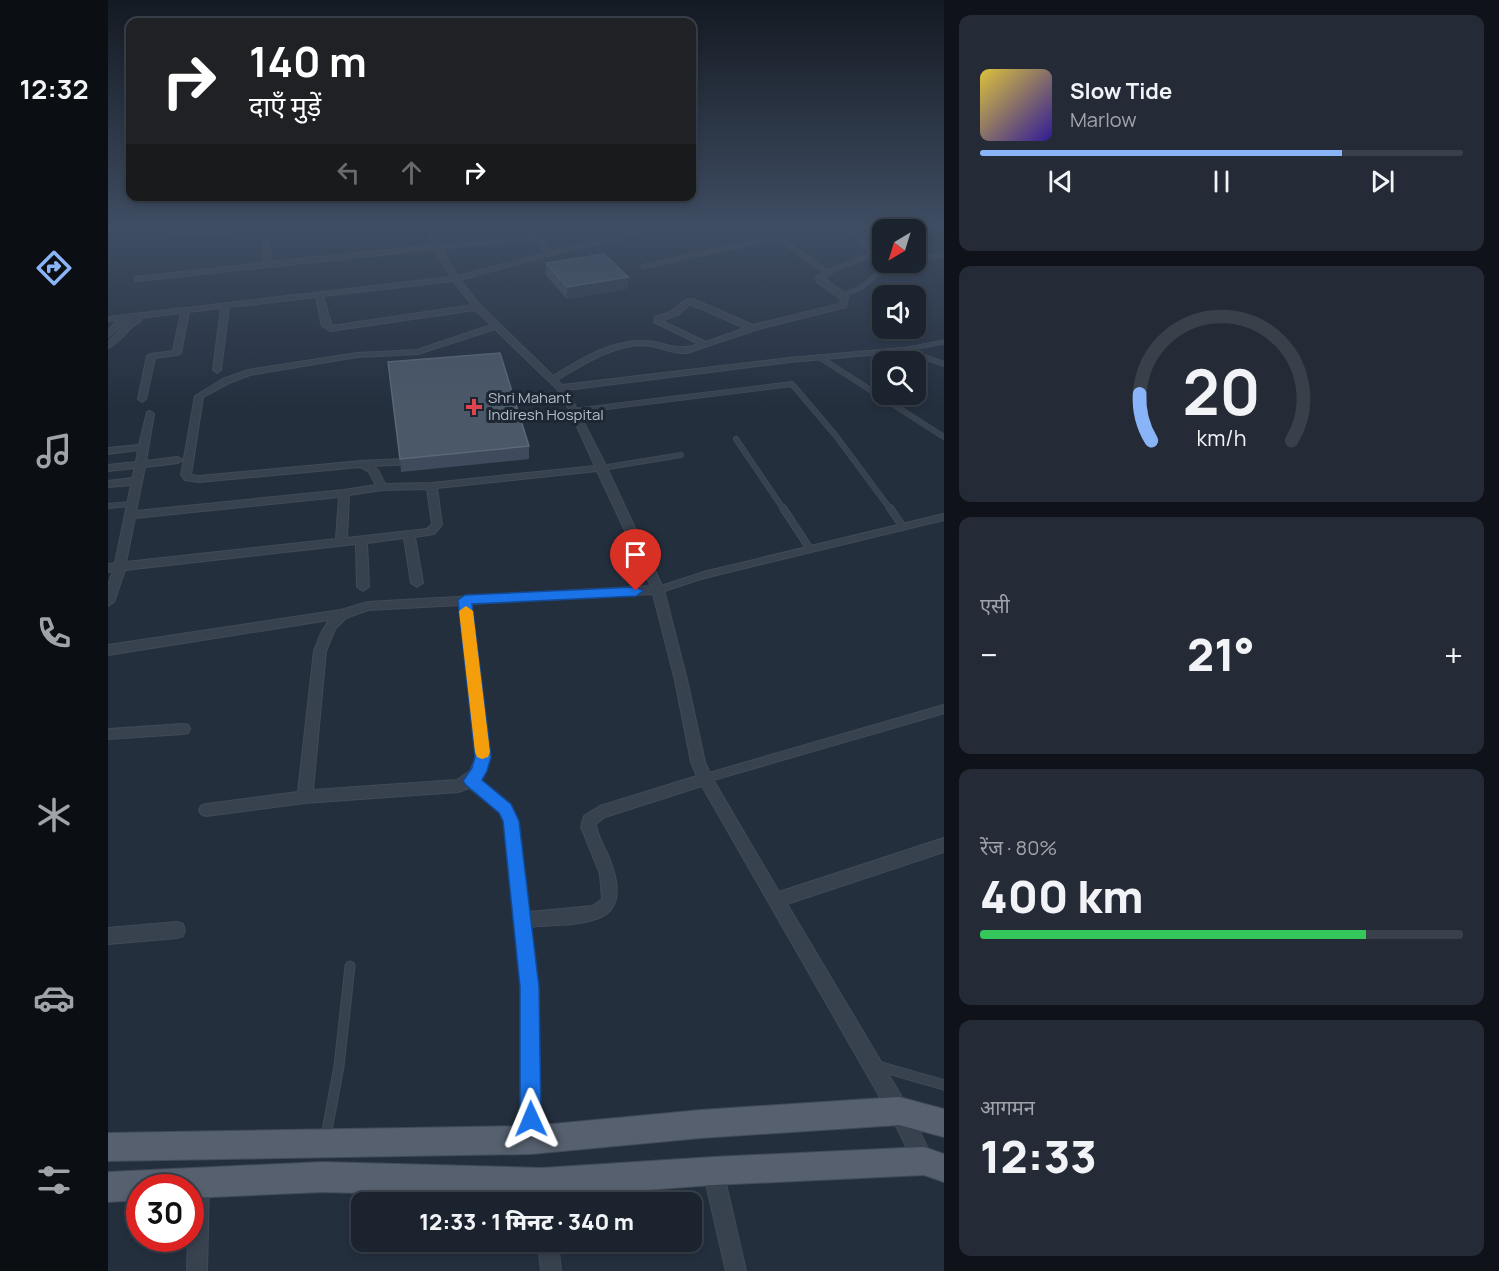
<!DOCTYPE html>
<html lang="hi">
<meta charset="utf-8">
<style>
:root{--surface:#1b232e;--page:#242b36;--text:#f1f3f6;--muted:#a0a4aa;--line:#39404a;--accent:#8ab4f8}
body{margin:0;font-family:Manrope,"Noto Sans Devanagari",sans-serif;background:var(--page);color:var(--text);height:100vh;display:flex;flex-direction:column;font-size:22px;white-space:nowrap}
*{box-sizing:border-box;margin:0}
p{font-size:20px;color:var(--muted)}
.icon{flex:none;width:33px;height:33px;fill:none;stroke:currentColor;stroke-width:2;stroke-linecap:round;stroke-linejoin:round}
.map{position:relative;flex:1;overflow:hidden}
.details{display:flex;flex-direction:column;gap:15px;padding:15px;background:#0f1319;width:555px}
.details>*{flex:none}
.hud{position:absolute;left:18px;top:18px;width:570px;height:183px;border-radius:12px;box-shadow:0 3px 9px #0003,0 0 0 2px var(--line);background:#202124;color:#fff;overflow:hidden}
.needle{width:39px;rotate:218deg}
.controls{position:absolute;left:764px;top:219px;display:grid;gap:12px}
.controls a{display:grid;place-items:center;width:54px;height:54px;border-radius:12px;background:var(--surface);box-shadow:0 3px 9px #0003,0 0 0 2px var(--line);font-size:30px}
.speed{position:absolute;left:18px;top:1174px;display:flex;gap:12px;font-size:30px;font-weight:700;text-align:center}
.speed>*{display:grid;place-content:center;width:78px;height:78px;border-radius:50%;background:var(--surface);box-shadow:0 3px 9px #0003,0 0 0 2px var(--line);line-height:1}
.speed .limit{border:9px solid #d22;background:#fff;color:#111}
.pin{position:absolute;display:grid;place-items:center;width:51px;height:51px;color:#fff;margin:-62px -26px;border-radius:50% 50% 50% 0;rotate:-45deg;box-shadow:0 0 6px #0007}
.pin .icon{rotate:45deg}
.me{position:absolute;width:66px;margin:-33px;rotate:359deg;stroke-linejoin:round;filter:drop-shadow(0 0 4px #0008)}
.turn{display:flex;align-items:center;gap:21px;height:126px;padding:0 24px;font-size:27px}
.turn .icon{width:78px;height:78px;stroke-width:2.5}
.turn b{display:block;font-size:42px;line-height:51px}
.lanes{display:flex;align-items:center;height:57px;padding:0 24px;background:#0003;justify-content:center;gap:30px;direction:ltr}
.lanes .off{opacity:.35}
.big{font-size:45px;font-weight:800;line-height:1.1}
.details .card{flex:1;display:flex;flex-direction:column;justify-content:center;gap:9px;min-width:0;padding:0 21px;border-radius:12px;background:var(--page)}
.details .dial{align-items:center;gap:0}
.dial svg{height:156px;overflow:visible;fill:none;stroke:var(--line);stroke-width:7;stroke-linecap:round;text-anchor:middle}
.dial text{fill:var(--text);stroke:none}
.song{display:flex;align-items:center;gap:18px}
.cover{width:72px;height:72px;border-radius:9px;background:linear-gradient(135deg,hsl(50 70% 55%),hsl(250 70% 35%))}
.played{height:6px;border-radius:3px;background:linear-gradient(90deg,var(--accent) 75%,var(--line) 75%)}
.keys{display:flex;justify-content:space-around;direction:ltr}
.heat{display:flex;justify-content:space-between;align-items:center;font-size:33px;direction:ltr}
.charge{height:9px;border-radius:4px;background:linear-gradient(90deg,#34c759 80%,var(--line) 0)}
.trip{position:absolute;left:243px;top:1192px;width:351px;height:60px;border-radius:12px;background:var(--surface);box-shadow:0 3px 9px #0003,0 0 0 2px var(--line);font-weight:800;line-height:60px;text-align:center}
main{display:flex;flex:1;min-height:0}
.dock{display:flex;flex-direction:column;width:108px;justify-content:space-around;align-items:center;background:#0b0e12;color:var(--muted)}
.dock .icon{width:42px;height:42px}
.dock .selected{color:var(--accent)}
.dock b{font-size:27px;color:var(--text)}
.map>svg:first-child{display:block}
</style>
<main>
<nav class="dock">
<b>12:32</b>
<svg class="icon selected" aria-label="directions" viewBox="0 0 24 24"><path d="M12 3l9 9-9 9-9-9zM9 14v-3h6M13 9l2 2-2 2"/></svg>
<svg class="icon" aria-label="music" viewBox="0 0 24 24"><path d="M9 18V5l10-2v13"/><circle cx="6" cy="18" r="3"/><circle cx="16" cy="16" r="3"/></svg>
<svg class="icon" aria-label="phone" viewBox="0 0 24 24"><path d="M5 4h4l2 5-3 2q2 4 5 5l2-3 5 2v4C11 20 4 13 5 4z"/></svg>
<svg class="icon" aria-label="climate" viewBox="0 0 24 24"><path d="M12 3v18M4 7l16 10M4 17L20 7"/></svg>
<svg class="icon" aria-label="car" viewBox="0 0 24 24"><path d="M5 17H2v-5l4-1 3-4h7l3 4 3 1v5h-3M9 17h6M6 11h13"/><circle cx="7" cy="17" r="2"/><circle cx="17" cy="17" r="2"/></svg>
<svg class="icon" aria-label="filters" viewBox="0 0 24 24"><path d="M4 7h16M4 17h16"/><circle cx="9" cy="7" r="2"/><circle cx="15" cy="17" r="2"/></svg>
</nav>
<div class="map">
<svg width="836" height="1271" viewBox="0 0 836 1271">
<rect width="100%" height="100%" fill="#242f3e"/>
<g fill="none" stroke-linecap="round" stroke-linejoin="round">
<g stroke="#414a57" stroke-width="5">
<path id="service-far4" d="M807 260 836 254
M734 295 751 289 773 271 795 262
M802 353 794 350 836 342"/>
</g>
<g stroke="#414a57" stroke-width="6">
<path id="service-far3" d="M798 351 836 364
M711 357 836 437
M466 411 684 384 728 436 783 510
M628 439 676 510
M494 468 573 455
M0 506 23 504"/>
</g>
<g stroke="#414a57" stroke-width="8">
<path id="service-far2" d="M675 508 702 549
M782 508 795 527
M550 590 596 575 836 517"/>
</g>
<g stroke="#414a57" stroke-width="10">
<path id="service-far1" d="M598 778 836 709"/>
</g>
<g stroke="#414a57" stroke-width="11">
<path id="service" d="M770 1066 836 1085
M218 1136 231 1066 242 966"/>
</g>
<g stroke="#414a57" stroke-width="2">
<path id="minor" d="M125 228H144L141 230 41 239 38 237 41 235Z
M321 228H327L332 245 425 237 418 228H446L445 229 428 232 443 251 506 237 530 228H537L510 240 463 250 352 280 372 305 445 376C473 359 502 340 536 341 559 341 565 353 591 344L546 322 547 317C552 315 558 314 562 312 572 307 573 299 585 299L645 325 732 304 733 299 709 282 708 277 715 272 674 243 665 240 536 268 534 267V265L666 236 678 241 720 270 762 253 738 228H744L770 254 730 269 716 278 740 296 738 307 647 330 579 353C564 354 551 346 537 345 504 345 476 364 449 380L454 385 682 358 794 348 798 350 794 352 682 362 458 390 470 411 499 468 556 590 579 680 597 762 603 776 671 892 836 838V852L679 904 798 1104 826 1161 823 1168 816 1171 809 1168 784 1118 594 786 497 817 488 824C489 837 499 850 503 863 528 931 469 922 422 927L429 987 432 1140 430 1147 423 1149 416 1147 414 1140 413 987 396 821 393 813 361 788 350 792 197 803 98 816 93 814 91 810 93 806 98 804 190 792 206 651 213 633 221 620 0 655V645L233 610 260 602 543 586 489 471 329 488 334 525 326 534 307 537 315 583 309 587 303 583 296 538 259 543 261 587 255 591 249 587 248 544 17 570 6 602 0 606V585L5 571 0 572V564L7 563 23 485 0 487V481L24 478 27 468 0 471V465L28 462 30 450 0 454V448L31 445 39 412 42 411 46 414 38 461 70 457 75 460 70 463 37 467 28 511 236 490 268 485 261 472 252 467 91 482 77 480 73 475 87 396 115 379 140 370 249 353 309 350 383 325 367 310 222 331 214 326 208 297 121 307 113 370 109 373 105 370 113 308 81 312 73 353 69 355 47 358 38 399 34 402 30 399 39 356 43 354 65 351 73 313 33 318V321C19 327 14 342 0 348V342L19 322 13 325 0 337V330L10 320 0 321V317L343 277 327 249 30 281H27V277L156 263 155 239 158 237 161 239 163 262 325 245ZM428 241 437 253 349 276 333 248ZM345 281 364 305 224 326 215 296ZM582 304 637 328 598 342 554 321 571 314ZM387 329 449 389 462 411 487 466 324 483 277 484 270 470 265 466 303 464 305 456 300 453 297 454 295 459 253 461 91 476 83 475 95 397 121 383 142 375 249 357 310 354ZM319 489 324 524 319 529 239 538 241 495 274 490ZM231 497 228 539 18 562 27 518ZM545 594 567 680 583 762 589 776 492 806 476 816 473 827 492 874 494 899 485 906 421 912 410 821 403 805 372 780 382 757 363 604ZM352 605 368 757 362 771 349 780 205 790 218 651 227 629 238 618 260 610Z
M787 228H793L795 230H788Z
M807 240 815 246V248H811L807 245Z
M75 724 80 725 82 729 80 733 75 734 0 739V729Z
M69 922 75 924 77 930 75 936 69 938 0 944V928Z
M605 1161 612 1164 615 1171 638 1271H618L595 1171 598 1164Z
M91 1173 98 1176 101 1183 99 1271H79L80 1239H82L81 1183 84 1176Z
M430 1242H450L453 1271H433Z"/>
</g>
<g stroke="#414a57" stroke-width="2">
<path id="primary" d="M791 1097 836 1109V1137L791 1125 593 1138 423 1154 0 1161V1133L423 1126 593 1110Z
M816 1147 836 1154V1182L816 1175 605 1185 434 1198 215 1192 82 1198V1188H32V1200L0 1202V1172L215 1162 434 1168 605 1157Z"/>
</g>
<use href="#service-far4" stroke="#38414e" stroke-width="4"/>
<use href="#service-far3" stroke="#38414e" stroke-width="4.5"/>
<use href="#service-far2" stroke="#38414e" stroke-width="6"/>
<use href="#service-far1" stroke="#38414e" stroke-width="8"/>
<use href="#service" stroke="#38414e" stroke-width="9"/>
<use href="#minor" fill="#38414e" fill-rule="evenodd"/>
<use href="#primary" fill="#56606e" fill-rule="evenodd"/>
</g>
<path fill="#3f4b5c" d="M438 263 520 277 519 289 459 299 437 274Z
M421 446V459L293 472 292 459Z"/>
<path fill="#2f3b4b" d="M520 277 519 289 459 299V287Z"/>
<path fill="#4b5868" stroke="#5c6777" stroke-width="1.5" d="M496 254 520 277 459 287 438 263Z
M392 353 421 446 292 459 280 362Z"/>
<linearGradient id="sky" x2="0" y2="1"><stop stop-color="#141a22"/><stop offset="0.56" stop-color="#3f4d63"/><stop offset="1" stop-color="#3f4d63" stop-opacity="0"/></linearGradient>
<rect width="836" height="405" fill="url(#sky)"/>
<path fill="#1a73e8" stroke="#114b97" stroke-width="1.5" d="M528 587 535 591 528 596 364 604 383 757 379 771 374 780 403 804 411 821 431 987 433 1119 430 1126 423 1129 415 1126 412 1119V987L395 821 391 813 358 785 355 781 364 768 367 757 350 600 357 595Z"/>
<path fill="#f59e0b" d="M358 606 365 611 382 752 380 757 374 759 369 757 367 752 351 611Z"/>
<path fill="#e0444e" stroke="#1d2633" stroke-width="2" d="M363 398h6v6h6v6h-6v6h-6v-6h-6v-6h6z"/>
<g text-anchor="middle" stroke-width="6" stroke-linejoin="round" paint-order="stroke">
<g font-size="15" fill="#b4bcc9" stroke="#1d2633" text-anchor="start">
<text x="380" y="403">Shri Mahant<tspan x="380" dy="17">Indiresh Hospital</tspan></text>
</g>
</g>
</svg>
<div class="controls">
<a><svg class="needle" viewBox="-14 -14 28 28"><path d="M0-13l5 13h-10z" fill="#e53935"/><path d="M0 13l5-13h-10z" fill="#a0a4aa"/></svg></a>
<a><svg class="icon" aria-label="sound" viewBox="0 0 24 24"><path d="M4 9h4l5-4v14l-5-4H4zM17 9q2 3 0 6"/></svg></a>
<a><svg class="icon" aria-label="search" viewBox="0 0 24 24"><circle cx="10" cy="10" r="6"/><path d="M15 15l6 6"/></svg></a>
</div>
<div class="speed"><div class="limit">30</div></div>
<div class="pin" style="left:528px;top:591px;background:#d93025"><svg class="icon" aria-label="arrive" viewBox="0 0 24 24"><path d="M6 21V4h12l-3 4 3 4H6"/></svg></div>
<svg class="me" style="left:423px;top:1119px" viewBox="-20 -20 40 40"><path d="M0-17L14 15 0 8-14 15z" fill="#1a73e8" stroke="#fff" stroke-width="4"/></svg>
<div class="trip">12:33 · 1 मिनट · 340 m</div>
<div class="hud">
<div class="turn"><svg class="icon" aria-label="right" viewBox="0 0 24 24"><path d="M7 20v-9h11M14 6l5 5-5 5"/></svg><div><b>140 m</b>दाएँ मुड़ें</div></div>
<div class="lanes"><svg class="icon off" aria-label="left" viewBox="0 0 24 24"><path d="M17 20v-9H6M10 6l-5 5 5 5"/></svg><svg class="icon off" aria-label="ahead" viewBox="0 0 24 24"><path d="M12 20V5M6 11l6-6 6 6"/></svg><svg class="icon" aria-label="right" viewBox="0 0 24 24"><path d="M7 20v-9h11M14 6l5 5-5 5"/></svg></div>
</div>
</div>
<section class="details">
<div class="card">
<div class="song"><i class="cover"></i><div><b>Slow Tide</b><p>Marlow</p></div></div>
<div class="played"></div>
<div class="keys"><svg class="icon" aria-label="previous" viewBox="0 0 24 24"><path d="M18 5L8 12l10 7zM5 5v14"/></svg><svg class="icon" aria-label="pause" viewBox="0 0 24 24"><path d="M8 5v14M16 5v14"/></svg><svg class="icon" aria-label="next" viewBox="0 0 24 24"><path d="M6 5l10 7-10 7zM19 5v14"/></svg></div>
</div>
<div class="card dial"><svg viewBox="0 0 100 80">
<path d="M14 69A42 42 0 1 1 86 69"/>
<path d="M14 69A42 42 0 0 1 8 45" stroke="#8ab4f8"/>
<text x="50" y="56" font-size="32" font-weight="700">20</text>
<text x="50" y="72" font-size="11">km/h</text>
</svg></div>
<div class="card"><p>एसी</p>
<div class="heat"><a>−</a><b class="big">21°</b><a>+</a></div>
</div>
<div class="card"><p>रेंज · 80%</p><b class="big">400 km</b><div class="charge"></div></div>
<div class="card"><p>आगमन</p><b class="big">12:33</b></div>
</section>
</main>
